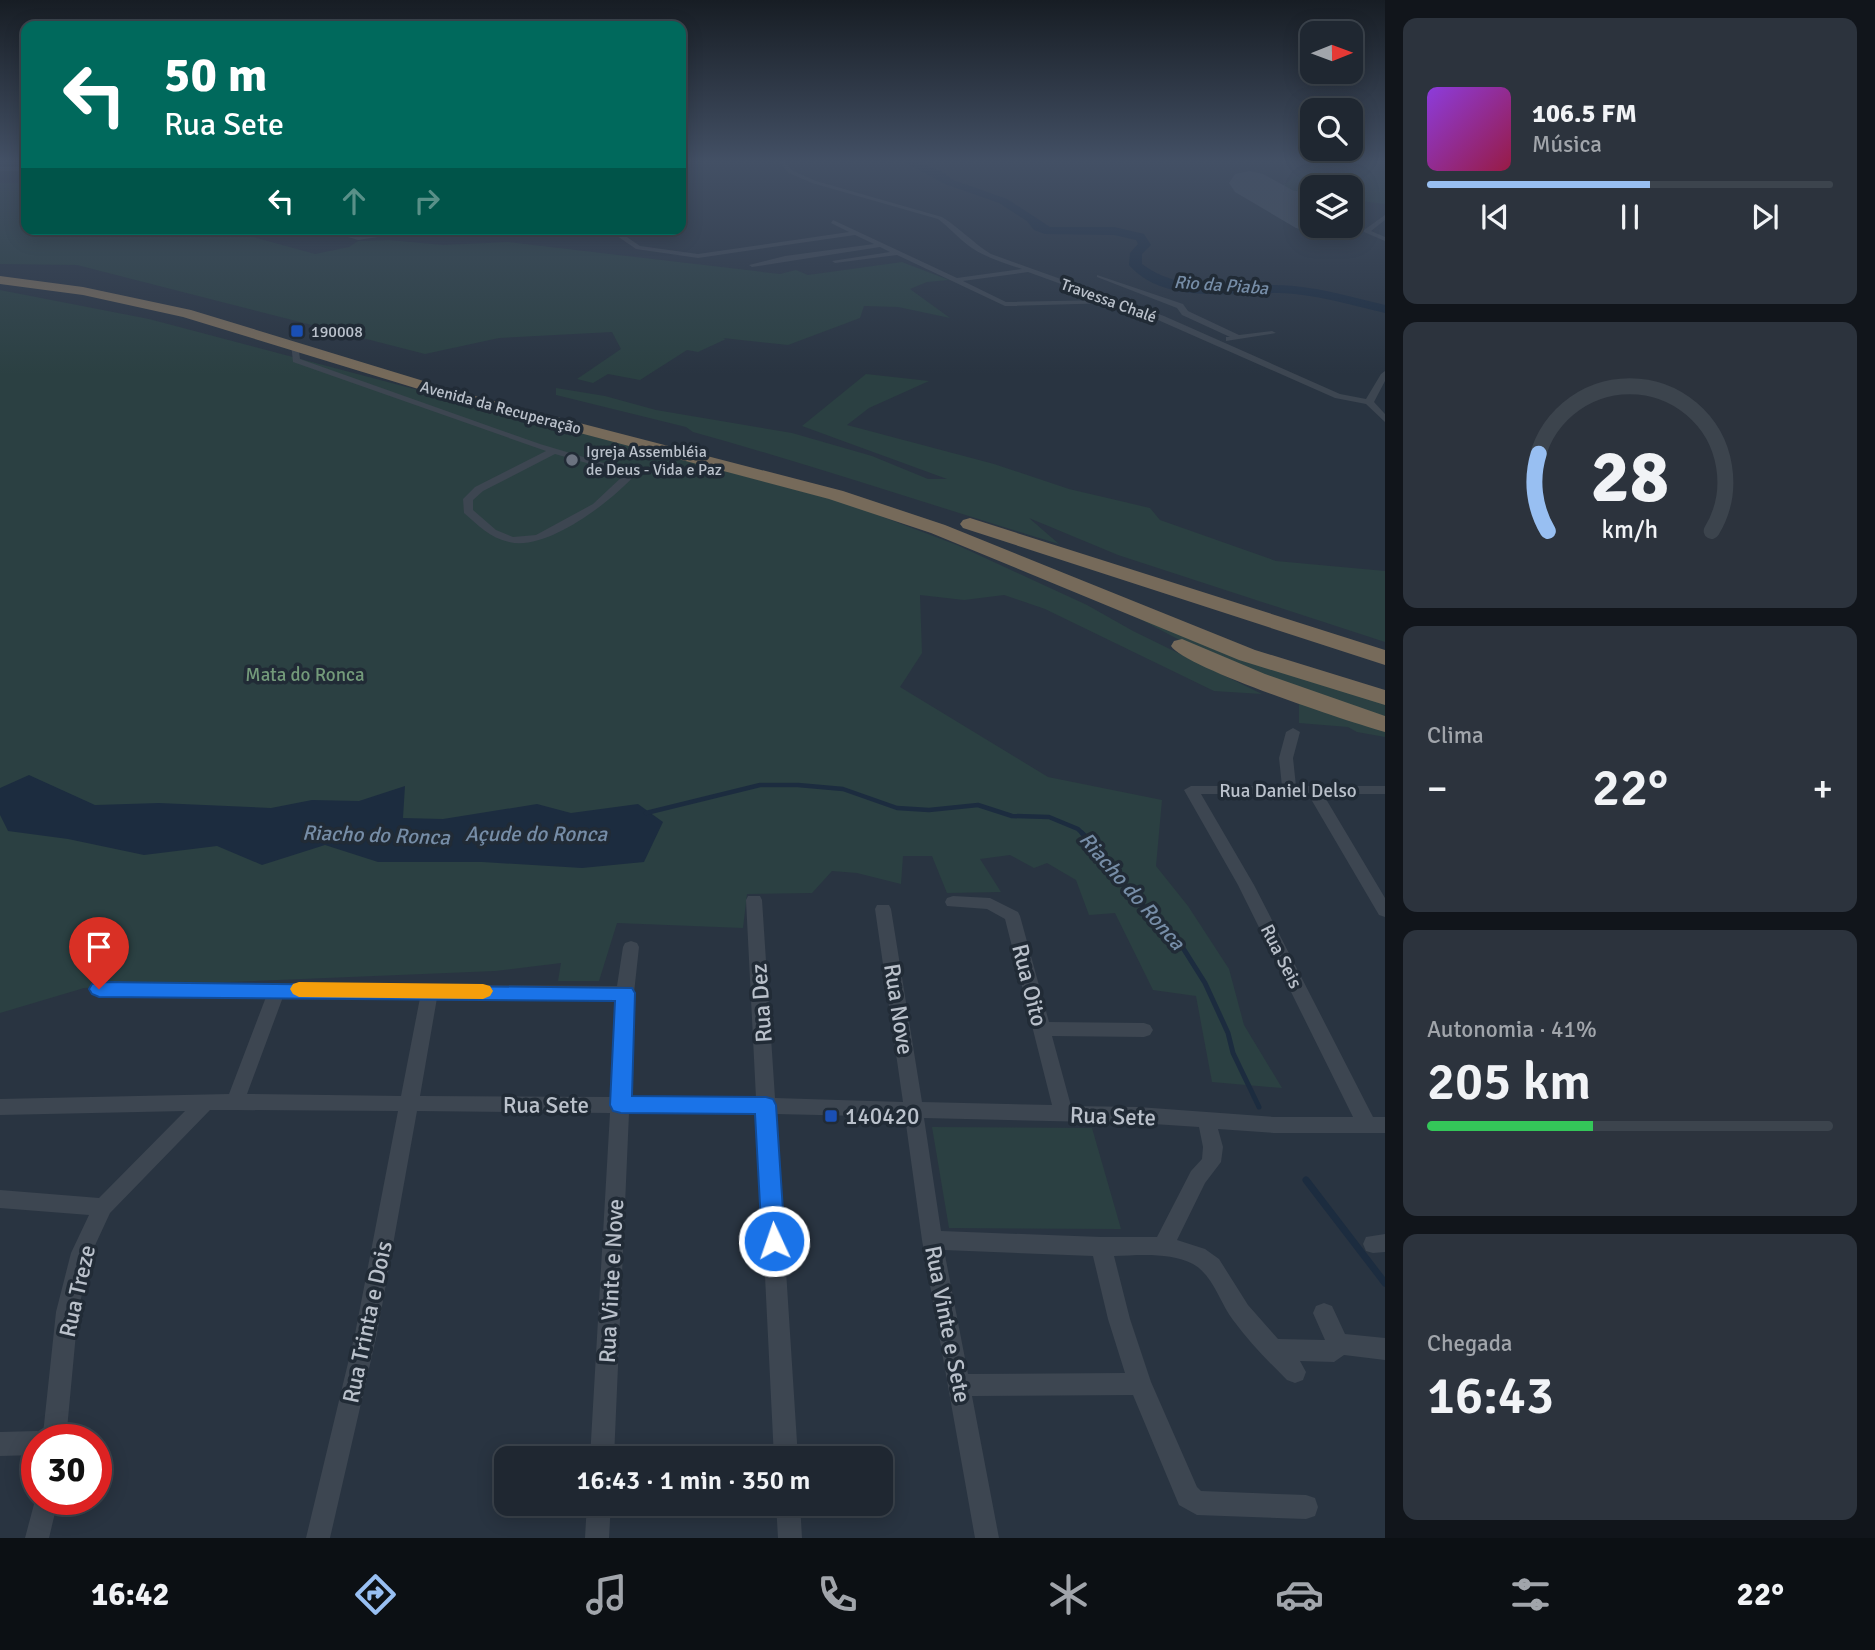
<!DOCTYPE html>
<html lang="pt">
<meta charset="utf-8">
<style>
:root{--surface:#1f2731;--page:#2c333d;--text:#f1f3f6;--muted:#a1a5ab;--line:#3c444d;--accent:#98bff2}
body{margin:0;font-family:Signika,sans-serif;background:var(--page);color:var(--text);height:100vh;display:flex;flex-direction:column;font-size:26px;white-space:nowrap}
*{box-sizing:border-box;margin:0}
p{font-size:23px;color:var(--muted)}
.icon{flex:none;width:38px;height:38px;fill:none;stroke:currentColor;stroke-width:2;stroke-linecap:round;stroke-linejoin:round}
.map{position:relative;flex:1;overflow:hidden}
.details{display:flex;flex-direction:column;gap:18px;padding:18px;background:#11151b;width:490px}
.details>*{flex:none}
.banner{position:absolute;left:21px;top:21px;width:665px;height:214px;border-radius:14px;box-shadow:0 4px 18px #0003,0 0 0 2px var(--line);background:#00695c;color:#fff;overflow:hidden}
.needle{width:46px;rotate:89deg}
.buttons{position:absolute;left:1300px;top:21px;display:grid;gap:14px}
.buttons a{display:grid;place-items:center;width:63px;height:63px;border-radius:14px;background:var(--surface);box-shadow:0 4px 18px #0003,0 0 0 2px var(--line);font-size:35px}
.speed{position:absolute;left:21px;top:1424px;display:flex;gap:14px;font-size:35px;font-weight:700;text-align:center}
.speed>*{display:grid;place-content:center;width:91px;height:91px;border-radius:50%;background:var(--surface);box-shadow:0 4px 18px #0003,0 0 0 2px var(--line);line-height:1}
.speed .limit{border:10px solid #d22;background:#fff;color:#111}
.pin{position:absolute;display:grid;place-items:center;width:60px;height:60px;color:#fff;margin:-72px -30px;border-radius:50% 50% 50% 0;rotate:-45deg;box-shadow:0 0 7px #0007}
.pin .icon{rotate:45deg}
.me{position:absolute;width:77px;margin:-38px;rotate:357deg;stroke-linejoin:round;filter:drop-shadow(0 0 5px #0008)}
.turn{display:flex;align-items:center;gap:24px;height:147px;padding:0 28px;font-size:32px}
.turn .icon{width:91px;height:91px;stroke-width:2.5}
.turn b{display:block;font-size:49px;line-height:60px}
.lanes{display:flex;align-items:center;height:66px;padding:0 28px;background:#0003;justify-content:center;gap:35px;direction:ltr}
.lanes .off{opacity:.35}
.big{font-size:52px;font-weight:600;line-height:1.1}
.details .widget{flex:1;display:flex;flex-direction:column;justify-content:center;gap:10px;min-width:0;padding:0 24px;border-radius:14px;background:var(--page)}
.details .dial{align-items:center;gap:0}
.dial svg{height:182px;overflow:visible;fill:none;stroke:var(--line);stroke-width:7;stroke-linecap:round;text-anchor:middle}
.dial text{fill:var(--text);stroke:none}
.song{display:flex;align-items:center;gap:21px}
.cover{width:84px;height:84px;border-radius:10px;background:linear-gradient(135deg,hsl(270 70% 55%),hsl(340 70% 35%))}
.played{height:7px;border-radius:4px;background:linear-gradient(90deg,var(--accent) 55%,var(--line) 55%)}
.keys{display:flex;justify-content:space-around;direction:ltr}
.heat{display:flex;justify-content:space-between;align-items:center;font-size:38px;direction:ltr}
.charge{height:10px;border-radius:5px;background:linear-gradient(90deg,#34c759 41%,var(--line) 0)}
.trip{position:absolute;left:494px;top:1446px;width:399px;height:70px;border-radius:14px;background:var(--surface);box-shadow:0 4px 18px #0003,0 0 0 2px var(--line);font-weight:600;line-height:70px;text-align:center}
.tabs{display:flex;height:112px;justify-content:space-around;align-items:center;background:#0c1014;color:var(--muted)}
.tabs .icon{width:49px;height:49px}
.tabs .selected{color:var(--accent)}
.tabs b{font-size:32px;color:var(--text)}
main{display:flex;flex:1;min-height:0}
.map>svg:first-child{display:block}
</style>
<main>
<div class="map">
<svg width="1385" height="1538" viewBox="0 0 1385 1538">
<rect width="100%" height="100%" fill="#293441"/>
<path fill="#2b4042" d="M1320 160H1385V204L1351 200V187H1312V195L1276 190Z
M0 183H26V229H224L315 254 349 247 358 241 389 240 443 245 508 242 780 274 796 270 808 275 902 262 949 280 927 282 910 289 950 318 898 307 864 306 860 318 788 345 723 338 726 339 698 352 687 350 640 380 608 374 593 383 577 379 621 349 612 332 499 338 425 354 77 265 0 264Z
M0 290 149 319 846 503 957 545 1087 605 1133 631 1262 694 1214 691 1045 609 1004 595 964 600 920 595 922 653 900 687 1048 777 1162 800 1156 866 1188 906 1229 969 1244 1025 1282 1088 1212 1082 1196 996 1153 990 1115 913 1089 915 1076 880 1047 863 1034 868 1010 855 980 859 1001 892 947 893 932 856H903L901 884 857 873 832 871 812 893 747 894 743 928 617 923 599 981H558L561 963 495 971 84 988 0 1013Z
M866 374 929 381 869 408 847 425 994 464 1069 489 1150 508 1160 520 1276 561 1385 571V642L1118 555 1029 518 1059 544C937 507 816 466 693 432L686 427 556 395V388L605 396 656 410 792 433 872 456 928 479H947L802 426Z
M1125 611 1385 701V719L1219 661Z
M1299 701 1385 729V737L1357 732 1348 727 1299 723Z
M932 1127 1092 1128 1121 1229 949 1228Z"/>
<path fill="#1c2c3f" d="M29 775 95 805 159 803 271 808 312 800 359 801 405 786 403 818 443 819 537 804 571 813 638 804 663 822 644 862 582 868 482 862H378L325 845 262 865 217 846 144 855 68 839 8 831 0 815V788Z"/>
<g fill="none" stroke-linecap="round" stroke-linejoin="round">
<path stroke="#1c2c3f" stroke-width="4.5" d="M646 813 760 785H798L843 789 897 808 929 810 978 805 1012 816 1049 817 1078 829 1084 835"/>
<path stroke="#1c2c3f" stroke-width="5" d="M1082 833 1101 853 1130 892 1183 948 1205 983 1228 1033 1233 1053 1259 1107"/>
<path stroke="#1c2c3f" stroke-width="7" d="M1306 1180 1385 1283"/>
<path fill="#1c2c3f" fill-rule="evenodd" d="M900 160H913L942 172 953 180 1007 199 1050 227H1114L1144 234 1151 245 1142 254V264C1186 297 1243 281 1294 286 1325 289 1355 298 1385 305V313C1355 306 1325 297 1295 294 1243 289 1168 309 1129 265L1130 253 1138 244 1136 240 1114 235 1045 234 1034 230 1027 221 999 203 945 184Z"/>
<path fill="#444f5c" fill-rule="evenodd" d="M1265 187 1312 193V203L1259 196 1257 192 1259 188Z"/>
<path fill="#444f5c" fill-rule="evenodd" d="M1249 171 1263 174 1312 201V226H1329L1328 228 1312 232 1296 228 1235 192 1229 183 1235 174Z"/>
<path fill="#3d4651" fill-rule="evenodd" d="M777 160H783L793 171 816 181 942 217C960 228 973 243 991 254L1164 316 1340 394 1366 399 1381 374 1385 371V381L1374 402 1385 414V422L1366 404 1335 398 1158 320 1113 303 1005 306 897 255 835 263 832 261 890 252 880 247 752 267 749 265 785 256 874 244 855 235 698 258 636 249 607 229H615L640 246 698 254 849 232 831 223 833 220 957 278 1022 269C1004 263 984 257 969 246 958 238 949 227 938 219L812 183 789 173ZM1028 272 1105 300 1006 302 963 281Z
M0 167H26V171H0Z
M1385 215V220L1371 231 1385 237V241L1364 232V230Z
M340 229H347L352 235 358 236 410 229H430L358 240 348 237Z
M1097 275 1183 304 1188 311 1239 335 1272 331 1276 333 1226 341V337H1230L1182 315 1177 308 1097 277Z
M291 343 298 345 300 359 540 444 637 473C613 500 547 552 509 542 490 538 478 525 464 513L463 499 475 487 546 451 293 362ZM555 454 625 474 593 504 536 535 513 537 496 530 473 510V500L483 491Z
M1293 728 1300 732 1293 758 1296 786H1385V794H1323L1385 898V917L1379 915 1308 794H1201L1254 885 1373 1117H1385V1133H1274L1218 1129 1223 1147 1221 1162 1205 1183 1177 1240 1205 1249 1219 1259 1248 1305 1278 1339 1325 1340 1313 1313 1316 1306 1324 1303 1332 1306 1345 1334 1385 1338V1360L1344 1355 1334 1362 1300 1361 1306 1372 1303 1380 1295 1383 1287 1380C1268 1361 1249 1342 1233 1320 1220 1303 1213 1275 1193 1264 1170 1252 1139 1255 1114 1256L1130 1319 1151 1382 1197 1487 1201 1491 1306 1495 1315 1498 1318 1507 1315 1516 1306 1519 1197 1515 1179 1505 1133 1395 972 1396 999 1538H975L922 1240 905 1117 776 1114 798 1458H774L757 1114 629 1113 614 1458H590L610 1113 417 1111 377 1334 330 1538H306L355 1334 398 1111 235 1110H210L110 1213 91 1254 78 1312 66 1440H37V1455L0 1456V1432L37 1431 43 1434 56 1312 71 1253 89 1215 0 1208V1190L99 1198 185 1111 0 1115V1099L229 1094 266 997 99 995 93 994 90 989 93 984 99 983 617 986 623 947 625 943 631 941 637 943 639 947 634 993 629 1097 756 1098 746 900 748 896H760L762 900 775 1098 903 1102 875 909 877 905H889L891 909 922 1102 1052 1105 1005 919 987 909 947 906 945 902 947 898 953 896 990 898 1018 912 1020 916 1049 1022 1144 1023 1150 1025 1153 1030 1150 1035 1144 1037 1052 1036 1071 1106 1138 1107 1274 1117H1353L1238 885 1184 790 1191 786H1282L1279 758 1286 732ZM283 997 420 998 401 1096 247 1094ZM437 998 616 999 611 1097 420 1096ZM924 1118 1138 1123 1199 1127 1203 1147 1202 1159 1191 1171 1157 1237H1101L941 1231ZM944 1250 1093 1256 1108 1319 1125 1373 968 1374Z
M1385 1234V1252L1373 1253 1366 1251 1363 1244 1366 1237Z
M37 1493V1500H58L49 1538H25Z
M587 1503H611L609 1538H585Z
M776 1503H800L802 1538H778Z"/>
<path fill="#766a5a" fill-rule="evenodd" d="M0 276 83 287 191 310 463 393 843 491 945 525 1255 650 1385 690V705L1239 660 931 533 829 499 451 399 183 317 83 295 0 284Z
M970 518 1385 650V665L963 528 960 524 963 520Z
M1182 639 1265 674 1385 716V732C1352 723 1185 668 1171 646L1174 641Z"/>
</g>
<linearGradient id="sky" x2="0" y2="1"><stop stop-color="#171d24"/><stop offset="0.43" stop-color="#435065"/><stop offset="1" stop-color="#435065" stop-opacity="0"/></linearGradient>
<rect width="1385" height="375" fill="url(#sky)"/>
<path fill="#1a73e8" stroke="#114b97" stroke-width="2" d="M99 982 632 988 635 993 632 1096 766 1097 773 1099 776 1105 785 1241 782 1248 774 1251 765 1248 762 1241 755 1114 621 1113 613 1111 610 1105 615 1001 99 997 92 994 89 989 92 984Z"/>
<path fill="#f59e0b" d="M299 982 483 984 490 986 493 991 490 996 483 999 299 997 293 994 290 989 293 984Z"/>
<g fill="#1a4fb4" stroke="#212b36" stroke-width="2.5">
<rect x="290" y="324" width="14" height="14" rx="3.5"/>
<rect x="824" y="1109" width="14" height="14" rx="3.5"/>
</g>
<circle fill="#6b7280" stroke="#212b36" stroke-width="2.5" cx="572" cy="460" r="7"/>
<g text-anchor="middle" stroke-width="7" stroke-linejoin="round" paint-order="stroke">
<g font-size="16" fill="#bac1cb" stroke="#212b36">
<text transform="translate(1109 300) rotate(20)" y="6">Travessa Chalé</text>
<text transform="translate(501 407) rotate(15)" y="6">Avenida da Recuperação</text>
</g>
<g font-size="16" fill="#bac1cb" stroke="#212b36" text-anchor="start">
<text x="311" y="337">190008</text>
<text x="586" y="457">Igreja Assembléia<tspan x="586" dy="18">de Deus - Vida e Paz</tspan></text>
</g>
<g font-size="18" font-style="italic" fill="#768da7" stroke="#212b36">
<text transform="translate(1221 285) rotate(4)" y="6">Rio da Piaba</text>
</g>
<g font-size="19" fill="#739a7a" stroke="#212b36">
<text x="305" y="681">Mata do Ronca</text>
</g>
<g font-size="19" fill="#bac1cb" stroke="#212b36">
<text x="1288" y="797">Rua Daniel Delso</text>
<text transform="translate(1282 956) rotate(63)" y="7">Rua Seis</text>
</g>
<g font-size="21" font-style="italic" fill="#768da7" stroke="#212b36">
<text x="536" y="841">Açude do Ronca</text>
<text transform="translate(376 835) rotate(2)" y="7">Riacho do Ronca</text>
<text transform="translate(1132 891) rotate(49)" y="7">Riacho do Ronca</text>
</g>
<g font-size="23" fill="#bac1cb" stroke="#212b36">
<text transform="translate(1030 985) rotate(76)" y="8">Rua Oito</text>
<text transform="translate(761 1003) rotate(-94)" y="8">Rua Dez</text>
<text transform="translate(899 1009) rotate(81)" y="8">Rua Nove</text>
<text x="546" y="1113">Rua Sete</text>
<text transform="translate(1113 1116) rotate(2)" y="8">Rua Sete</text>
<text transform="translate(611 1281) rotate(-87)" y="8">Rua Vinte e Nove</text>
<text transform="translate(77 1291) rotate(-77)" y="8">Rua Treze</text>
<text transform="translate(367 1322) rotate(-78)" y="8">Rua Trinta e Dois</text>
<text transform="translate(948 1324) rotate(79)" y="8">Rua Vinte e Sete</text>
</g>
<g font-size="23" fill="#bac1cb" stroke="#212b36" text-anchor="start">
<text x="845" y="1124">140420</text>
</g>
</g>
</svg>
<div class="buttons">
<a><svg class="needle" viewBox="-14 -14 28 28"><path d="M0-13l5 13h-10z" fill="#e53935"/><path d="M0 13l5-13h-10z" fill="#a1a5ab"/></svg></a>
<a><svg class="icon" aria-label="search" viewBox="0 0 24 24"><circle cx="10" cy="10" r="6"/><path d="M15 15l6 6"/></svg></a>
<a><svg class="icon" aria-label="layers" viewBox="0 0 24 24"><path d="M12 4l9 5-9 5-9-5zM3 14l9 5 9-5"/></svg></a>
</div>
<div class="speed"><div class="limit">30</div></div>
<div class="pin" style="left:99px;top:989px;background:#d93025"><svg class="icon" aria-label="arrive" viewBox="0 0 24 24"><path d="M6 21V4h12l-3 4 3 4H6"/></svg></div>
<svg class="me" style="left:774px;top:1241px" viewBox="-20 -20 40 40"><circle r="17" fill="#1a73e8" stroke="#fff" stroke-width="3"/><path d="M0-11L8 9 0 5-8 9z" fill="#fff"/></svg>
<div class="trip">16:43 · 1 min · 350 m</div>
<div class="banner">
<div class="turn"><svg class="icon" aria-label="left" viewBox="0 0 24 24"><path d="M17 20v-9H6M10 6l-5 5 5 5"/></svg><div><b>50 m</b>Rua Sete</div></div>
<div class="lanes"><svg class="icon" aria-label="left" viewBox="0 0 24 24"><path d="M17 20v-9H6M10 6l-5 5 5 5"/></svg><svg class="icon off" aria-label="ahead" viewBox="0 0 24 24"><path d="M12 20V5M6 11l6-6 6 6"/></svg><svg class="icon off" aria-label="right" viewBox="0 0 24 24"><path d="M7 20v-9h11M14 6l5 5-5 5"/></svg></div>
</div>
</div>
<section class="details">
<div class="widget">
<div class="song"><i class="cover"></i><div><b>106.5 FM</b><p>Música</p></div></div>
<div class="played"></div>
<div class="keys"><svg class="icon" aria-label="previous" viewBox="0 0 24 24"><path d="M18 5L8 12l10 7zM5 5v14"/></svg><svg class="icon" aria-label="pause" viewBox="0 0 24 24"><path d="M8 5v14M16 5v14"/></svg><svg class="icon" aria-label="next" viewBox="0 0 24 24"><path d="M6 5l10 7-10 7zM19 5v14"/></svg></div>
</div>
<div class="widget dial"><svg viewBox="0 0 100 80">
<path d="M14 69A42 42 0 1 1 86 69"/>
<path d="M14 69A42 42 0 0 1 10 35" stroke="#98bff2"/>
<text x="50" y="56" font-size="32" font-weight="700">28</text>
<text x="50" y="72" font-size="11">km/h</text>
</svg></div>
<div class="widget"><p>Clima</p>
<div class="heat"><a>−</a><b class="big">22°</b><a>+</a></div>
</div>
<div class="widget"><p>Autonomia · 41%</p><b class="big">205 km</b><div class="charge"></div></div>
<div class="widget"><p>Chegada</p><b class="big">16:43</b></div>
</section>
</main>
<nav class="tabs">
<b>16:42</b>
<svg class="icon selected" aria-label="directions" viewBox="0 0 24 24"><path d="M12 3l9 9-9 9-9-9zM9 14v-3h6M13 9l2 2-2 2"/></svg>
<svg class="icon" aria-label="music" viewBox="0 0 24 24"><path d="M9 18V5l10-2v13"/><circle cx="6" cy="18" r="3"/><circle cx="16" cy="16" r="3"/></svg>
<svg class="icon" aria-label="phone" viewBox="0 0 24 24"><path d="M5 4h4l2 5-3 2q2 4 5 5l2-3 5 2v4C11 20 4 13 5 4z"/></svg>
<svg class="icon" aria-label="climate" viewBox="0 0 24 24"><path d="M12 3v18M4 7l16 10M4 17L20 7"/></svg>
<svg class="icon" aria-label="car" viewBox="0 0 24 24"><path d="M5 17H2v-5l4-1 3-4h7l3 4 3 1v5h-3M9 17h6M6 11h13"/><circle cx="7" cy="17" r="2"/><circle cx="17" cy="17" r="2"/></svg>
<svg class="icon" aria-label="filters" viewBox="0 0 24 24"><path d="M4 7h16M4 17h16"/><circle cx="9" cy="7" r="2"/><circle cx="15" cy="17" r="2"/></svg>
<b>22°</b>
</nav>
